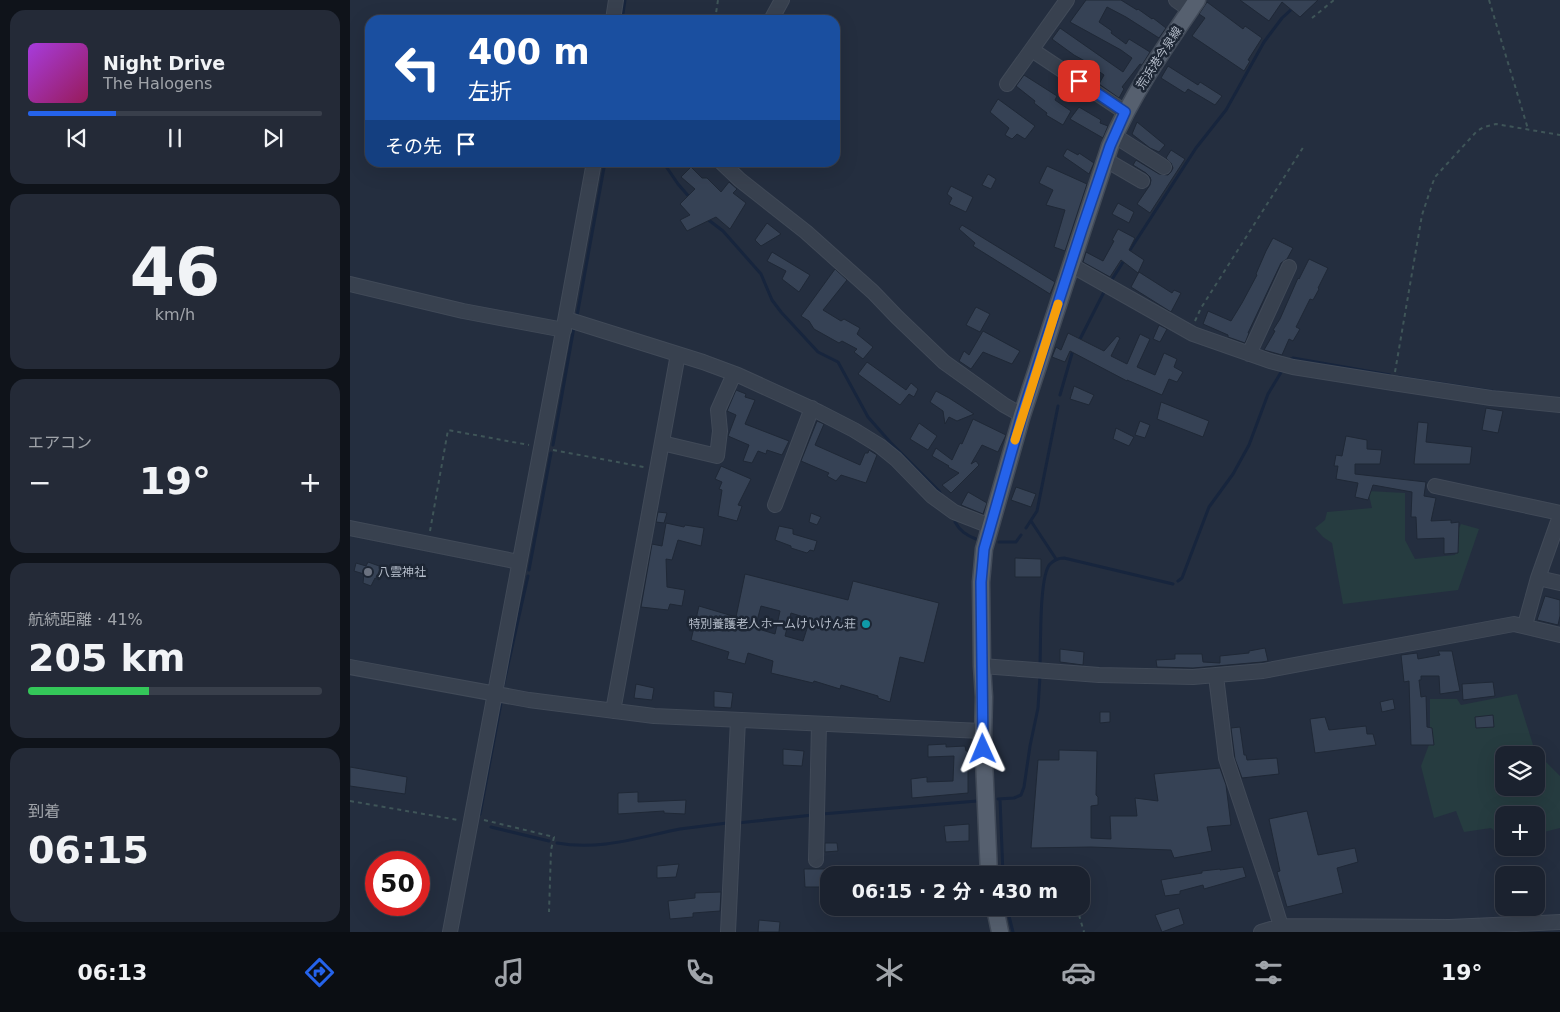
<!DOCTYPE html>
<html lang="ja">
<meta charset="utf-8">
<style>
:root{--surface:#1b222f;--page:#242a37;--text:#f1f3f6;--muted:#a0a4aa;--line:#393f4b;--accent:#2563eb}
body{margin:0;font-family:"DejaVu Sans","Noto Sans JP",sans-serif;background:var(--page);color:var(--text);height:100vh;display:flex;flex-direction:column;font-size:19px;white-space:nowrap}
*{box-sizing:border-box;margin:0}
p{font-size:16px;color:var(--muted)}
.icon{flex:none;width:28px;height:28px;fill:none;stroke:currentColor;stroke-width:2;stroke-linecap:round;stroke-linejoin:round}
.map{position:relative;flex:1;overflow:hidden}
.drawer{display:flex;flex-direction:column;gap:10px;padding:10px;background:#0f131a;width:350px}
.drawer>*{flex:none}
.banner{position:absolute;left:15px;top:15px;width:475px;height:152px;border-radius:15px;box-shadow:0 5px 20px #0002,0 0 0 1px var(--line);background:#1a4fa0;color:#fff;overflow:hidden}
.buttons{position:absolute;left:1145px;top:746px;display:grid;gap:10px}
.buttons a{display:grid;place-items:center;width:50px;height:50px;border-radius:10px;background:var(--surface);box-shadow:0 5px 20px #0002,0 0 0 1px var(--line);font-size:25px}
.speed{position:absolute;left:15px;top:851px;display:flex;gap:10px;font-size:25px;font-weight:700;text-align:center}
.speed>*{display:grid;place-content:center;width:65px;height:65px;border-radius:50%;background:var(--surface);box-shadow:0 5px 20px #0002,0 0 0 1px var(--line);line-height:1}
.speed .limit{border:8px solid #d22;background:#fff;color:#111}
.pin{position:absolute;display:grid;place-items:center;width:42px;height:42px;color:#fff;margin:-21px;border-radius:10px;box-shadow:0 2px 8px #0006}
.me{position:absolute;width:55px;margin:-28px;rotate:359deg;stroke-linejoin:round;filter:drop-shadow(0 0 4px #0008)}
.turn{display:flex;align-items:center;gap:18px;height:105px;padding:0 20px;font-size:22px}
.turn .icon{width:65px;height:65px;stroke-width:2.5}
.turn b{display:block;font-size:35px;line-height:42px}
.then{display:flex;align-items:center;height:48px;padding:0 20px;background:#0003;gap:10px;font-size:19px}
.big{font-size:38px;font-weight:700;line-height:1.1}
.drawer .widget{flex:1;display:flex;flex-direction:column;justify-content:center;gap:8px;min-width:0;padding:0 18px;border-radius:15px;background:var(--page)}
.drawer .dial{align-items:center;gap:0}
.dial b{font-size:65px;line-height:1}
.song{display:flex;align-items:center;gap:15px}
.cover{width:60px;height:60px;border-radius:8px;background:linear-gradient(135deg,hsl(280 70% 55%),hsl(330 70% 35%))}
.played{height:5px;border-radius:2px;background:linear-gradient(90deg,var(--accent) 30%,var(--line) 30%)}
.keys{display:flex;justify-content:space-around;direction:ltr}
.heat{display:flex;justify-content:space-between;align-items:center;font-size:28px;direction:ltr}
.charge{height:8px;border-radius:4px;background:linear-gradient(90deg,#34c759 41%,var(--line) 0)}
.trip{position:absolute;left:470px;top:866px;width:270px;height:50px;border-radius:15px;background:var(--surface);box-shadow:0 5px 20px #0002,0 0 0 1px var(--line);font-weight:700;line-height:50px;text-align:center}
.tab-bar{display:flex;height:80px;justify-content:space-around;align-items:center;background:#0b0e13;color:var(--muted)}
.tab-bar .icon{width:35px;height:35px}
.tab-bar .selected{color:var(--accent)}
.tab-bar b{font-size:22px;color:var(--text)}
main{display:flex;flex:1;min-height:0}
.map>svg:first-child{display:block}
</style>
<main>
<section class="drawer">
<div class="widget">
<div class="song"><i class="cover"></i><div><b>Night Drive</b><p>The Halogens</p></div></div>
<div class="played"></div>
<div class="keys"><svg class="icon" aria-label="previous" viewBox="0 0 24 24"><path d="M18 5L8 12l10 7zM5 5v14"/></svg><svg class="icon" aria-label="pause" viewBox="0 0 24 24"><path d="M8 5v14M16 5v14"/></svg><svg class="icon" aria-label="next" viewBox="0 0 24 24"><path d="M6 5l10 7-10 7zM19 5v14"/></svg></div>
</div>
<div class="widget dial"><b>46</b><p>km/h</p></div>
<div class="widget"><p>エアコン</p>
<div class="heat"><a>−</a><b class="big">19°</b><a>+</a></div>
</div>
<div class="widget"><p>航続距離 · 41%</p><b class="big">205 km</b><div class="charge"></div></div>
<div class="widget"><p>到着</p><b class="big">06:15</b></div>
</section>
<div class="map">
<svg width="1210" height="932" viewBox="0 0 1210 932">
<rect width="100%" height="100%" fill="#242e3f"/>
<path fill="#263c40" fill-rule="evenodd" d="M1018 491 1055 493V540L1065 559 1105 555 1109 542 1104 539 1111 524 1129 529 1108 590 993 604 982 543 973 537 965 528 975 520 977 512 1022 508Z
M1167 694 1185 751 1210 776V828L1186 834V815H1154V839L1141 828 1114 832 1106 811 1084 818 1071 766 1080 742V699H1107L1111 705ZM1154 755H1186V788H1154Z"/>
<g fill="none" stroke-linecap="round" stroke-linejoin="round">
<path stroke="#17253d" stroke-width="3" d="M272 20 275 0
M313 162 328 184 341 199
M356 218 373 231 411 274 422 300 431 312 468 352 488 362 518 417 540 442 589 491 592 497
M778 253 846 148 876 110 914 42 932 18 943 8
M761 281 775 259
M227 316 255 162
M728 343 755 290
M938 361 943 358 1040 375
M1049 377 1147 392
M710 395 723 350
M203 445 224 327
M681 521 706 559
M605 522C610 531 616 535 626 539
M676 528 687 511 708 406
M649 542H666L671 535
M179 570 201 453
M828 581 832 578 859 507 883 474 899 445 918 394 933 369
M690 664C691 645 689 576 700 564 704 560 708 558 714 558L823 584
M153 687 178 576
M648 799 664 798 671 795 674 787 680 746 688 708 690 676
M650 799 653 875
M130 814 151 703
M472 814 627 801
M387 823 463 815
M141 827 199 841
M207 843C250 851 289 837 330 829 346 827 362 825 377 823
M657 908 663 932"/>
</g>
<path fill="#364255" stroke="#1f2836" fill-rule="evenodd" d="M736 0H771L787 10 788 9 802 19 803 18 816 28 809 38 776 17 757 7 749 22 762 31 761 33 776 44 779 39 800 52 792 65 790 64 772 87 774 89 769 98 749 84 754 75 741 66 742 65 724 55 702 39 710 28 773 72 782 58 771 50 720 22Z
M890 0H968L950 17 932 2 919 21Z
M857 2 893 29 895 26 912 38 898 60 900 61 894 71 842 36 855 18 849 14Z
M818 66 848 85 850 82 872 96 865 105 838 89 835 93 811 78Z
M674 75 707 96 705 100 721 111 713 125 696 115 697 113 684 103 685 101 666 86Z
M648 99 685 126 675 139 667 134 662 139 655 135 659 128 640 112Z
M729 107 751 120 750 123 758 126 753 138 720 119Z
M787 122 815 145 809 152 800 148 782 134Z
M717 149 728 155 729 153 744 163 739 174 713 156Z
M821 150 835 159 800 213 787 204 800 185 801 180 800 177 796 173 783 165 786 160 809 174 818 175 821 172 823 168 821 163 816 158Z
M697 166 737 184 715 251 704 247 715 210 696 205 703 190 689 183Z
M341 167 352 178H357L371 192 379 182 387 189 383 193 396 203 380 229 366 217 337 231 330 220 340 215 330 204 345 189 331 177Z
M638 174 646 179 641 189 632 185Z
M601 186 623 197 616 212 599 204 602 198 597 194Z
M768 203 784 212 779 223 762 214Z
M417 223 431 234 411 246 405 240Z
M612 225 705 282 700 294 623 246 625 243 609 229Z
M768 229 785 238 779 250 794 260 788 273 771 260 760 277 733 262 736 252 753 261 764 241 762 240Z
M923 238 943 248 937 259 931 263 898 333H899L895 343 878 337V335L853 324 858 311 881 321 892 303 907 275 906 274 916 251Z
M422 252 460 275 449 292 432 279 436 271 417 261Z
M959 259 978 268 968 288 969 289 963 300 960 299 946 327 950 329 943 341 939 339 932 355 914 350 925 331 923 330 930 319 948 278 949 279Z
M485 269 497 280 473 310 491 321 494 319 510 328 507 334 523 347 513 359 504 352 507 349 492 341 489 343 464 329 459 321 451 316Z
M789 272 822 293 824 290 831 293 821 312 781 287Z
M626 307 640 314 630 332 616 325Z
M809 325 817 329 810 342 803 339Z
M633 331 670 351 662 364 633 352 621 369 609 361 614 351 619 355Z
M718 333 754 351 767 336 770 338 761 356 777 364 790 334 800 339 787 367 805 375 814 353 827 359 824 367 833 372 827 382 819 379 812 395 777 380V381L720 351 715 362 702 357 706 347 711 350Z
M517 362 556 390 561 383 568 389 564 397 559 394 550 405 508 374Z
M724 386 744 395 739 405 720 399Z
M386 390 396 394 395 397 405 400 395 424 439 441 432 455 417 450 416 454 408 451 402 463 393 461 399 445 378 436 386 415 377 411Z
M586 391 599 398 624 414 607 421 599 417 595 424 593 411 580 402Z
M811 402 859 421 853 437 807 419Z
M1136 408 1153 411 1148 433 1132 430Z
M623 419 656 435 648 452 632 445 621 464 626 461 629 465 601 493 592 485 609 473 598 467 599 466 582 456 586 448 602 460 610 443 612 444Z
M467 421 474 424 465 445 510 465 515 453H518L519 450 527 455 516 483 491 475 486 481 477 476 479 473 451 461Z
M790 421 800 425 795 438 785 435Z
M1068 422 1078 423 1076 442 1122 447 1120 464H1064Z
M569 423 587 436 578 450 560 439Z
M766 428 784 437 779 446 763 439Z
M996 436 1017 440V449L1032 450 1030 464H1005V474L1076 482 1074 496 1086 498 1081 521 1101 520V523L1109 522 1108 553 1094 554V538L1067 539 1066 517H1061L1062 492 1023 485 1018 500 1005 497 1008 483 986 479 988 466H984L986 455 992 456Z
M371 466 401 479 388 505 392 506 387 521 368 516 372 490 369 489 372 482 365 479Z
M666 487 686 494 681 507 661 500Z
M618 492 637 503 633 514 611 505Z
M308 512 317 513 314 523 306 522Z
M461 513 471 517 467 525 459 522Z
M316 523 334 527 335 525 354 528 351 546 328 540 322 560 316 559 317 587 335 590 332 606 320 604 318 610 291 607 302 544 312 546Z
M429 526 443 529V534L467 541 464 551 460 550 457 553 441 548V546L425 540Z
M665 558 691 559V577H665Z
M18 562 32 567 29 580 25 578 21 586 13 583 14 574 4 571 6 563 16 566Z
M395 574 498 600 503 581 589 603 574 663 550 657 540 702 528 698V696L491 685 490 689 464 681 463 683 421 673 423 661 398 653 395 664 377 659 379 652 341 640 349 606 386 617ZM411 606 430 611 425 634 405 628ZM441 613 460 619 453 641 435 636Z
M1195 596 1210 600V616L1208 625 1187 620Z
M915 648 918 661 912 662 843 668 807 667 806 660 825 659V654H852L853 662 870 663V656L899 653V651Z
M710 649 734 652 733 665 710 662Z
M1088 651H1102L1110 691 1090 694 1089 676H1071V680H1069L1071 697 1076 696 1077 727 1082 728 1084 745H1061L1059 681 1054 682 1051 655 1067 653 1068 659 1090 655Z
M1143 682 1145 696 1113 700 1112 684Z
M286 684 304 688 302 700 284 698Z
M364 691 383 693 381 708 364 707Z
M1043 699 1045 709 1032 712 1030 702Z
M750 712H760V722L750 723Z
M1143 715 1144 727 1126 728 1125 717Z
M975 717 979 730 1016 726 1017 734H1023L1026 745 965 753 960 719Z
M890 727 894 755H896L897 760 927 758 929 774 892 778 885 759 881 728Z
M596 744V747L615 746 616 751H618V793L562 798 561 779 577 777V782L603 781 604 756 578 757V745Z
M433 749 454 751 452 766 433 765Z
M709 750 747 751 746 795 748 797V805L741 806V838L761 839 760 816H787L785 798 808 801 804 774 870 768 876 785 881 825 857 827 862 851 824 858 821 850 741 847 681 848 688 760H709Z
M0 767 57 777 55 794 0 786Z
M288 792V802L336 800 335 814 314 813V811L268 814V793Z
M957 811 968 855 1005 848 1008 862 987 868 993 893 937 907 927 872 930 871 919 819Z
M619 824V841L596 842 594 826Z
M475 843H487L488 851 475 852Z
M329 864 326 877 307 878V866Z
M893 867 896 877 854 889 853 885 830 891V894L815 896 811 880 852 873V871L870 869V870Z
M454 869H479V887H455Z
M371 892 370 911 343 913V917L320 919 318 901 345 898V893Z
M829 908 834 924 812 932 805 915Z
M409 920 430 922 429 932H408Z"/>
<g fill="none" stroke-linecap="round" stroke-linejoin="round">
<g stroke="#414a58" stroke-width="16">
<path id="minor" d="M826 0 840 10
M263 20 266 0
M421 20 432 0
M682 50 775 112
M657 84 717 0
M765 136 814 167
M756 160 792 181
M371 162 390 180 456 232 523 292 547 317 594 362 654 405 672 415
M721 265 843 334 920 361 943 367 1043 383 1141 398 1210 405
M0 284 113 311 214 330
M216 319 353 362 388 375 469 412 504 430 530 446 546 459 582 496 604 512 640 526
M899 354 939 267
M312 443 367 456 370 431 368 410 384 374
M1085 486 1210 513
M425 505 462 408
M0 528 169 562
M1188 578 1210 583
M1175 625 1188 578 1210 516
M632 666 749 675 843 677 913 671 1164 624 1210 635
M0 667 179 700 304 716 632 731
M866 676 876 758 918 884 931 926
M263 711 328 354
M466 860 469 724
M100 932C147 675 198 419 244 162
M378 932 388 720
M911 932 931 926 1100 927 1210 922"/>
</g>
<g stroke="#414a58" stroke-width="19">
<path id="major" d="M639 875 633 737 634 697 632 666 631 582 634 549 672 415 760 146C782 94 815 47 847 0
M645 908 650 932"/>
</g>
<path stroke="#3f5558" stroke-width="2" stroke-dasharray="4 4" stroke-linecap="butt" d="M1139 0 1178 129
M962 18 984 0
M365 20 368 0
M845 321 851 308 954 146
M1045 372 1072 215 1082 185 1085 177 1127 131 1134 127 1146 124 1210 135
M203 450 294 467
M80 531 98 430 179 445
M0 801 108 820
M134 820 204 837 201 850 199 912
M729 915 734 932"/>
<use href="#minor" stroke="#38414f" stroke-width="14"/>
<use href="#major" stroke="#56606f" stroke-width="16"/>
</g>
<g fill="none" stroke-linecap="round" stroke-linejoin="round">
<g stroke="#184099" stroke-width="12">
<path id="route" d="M633 749 631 582 634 549 672 415 732 229 760 146 775 112 729 81"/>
</g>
<use href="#route" stroke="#2563eb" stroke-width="9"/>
<path stroke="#f59e0b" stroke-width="9" d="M665 440 708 304"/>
</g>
<circle fill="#6b7280" stroke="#1d2634" stroke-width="2" cx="18" cy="572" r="5"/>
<circle fill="#0f9aa8" stroke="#1d2634" stroke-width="2" cx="516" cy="624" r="5"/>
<g text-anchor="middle" stroke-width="5" stroke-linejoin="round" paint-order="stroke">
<g font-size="12" fill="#b4bcc9" stroke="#1d2634">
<text transform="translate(809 58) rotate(-57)" y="4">荒浜港今泉線</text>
</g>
<g font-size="12" fill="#b4bcc9" stroke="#1d2634" text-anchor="start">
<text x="28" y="576">八雲神社</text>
<text x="506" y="628" text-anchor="end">特別養護老人ホームけいけん荘</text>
</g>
</g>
</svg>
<div class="buttons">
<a><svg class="icon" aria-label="layers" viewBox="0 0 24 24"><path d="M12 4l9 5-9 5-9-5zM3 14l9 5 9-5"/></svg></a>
<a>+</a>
<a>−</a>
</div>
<div class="speed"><div class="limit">50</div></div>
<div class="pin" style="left:729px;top:81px;background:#d93025"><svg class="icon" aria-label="arrive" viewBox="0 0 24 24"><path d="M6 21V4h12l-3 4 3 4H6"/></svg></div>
<svg class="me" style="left:633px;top:749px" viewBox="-20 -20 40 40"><path d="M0-17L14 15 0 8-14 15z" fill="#2563eb" stroke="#fff" stroke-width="4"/></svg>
<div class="trip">06:15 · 2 分 · 430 m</div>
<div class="banner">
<div class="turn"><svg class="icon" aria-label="left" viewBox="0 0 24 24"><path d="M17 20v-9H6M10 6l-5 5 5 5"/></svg><div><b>400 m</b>左折</div></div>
<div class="then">その先<svg class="icon" aria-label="arrive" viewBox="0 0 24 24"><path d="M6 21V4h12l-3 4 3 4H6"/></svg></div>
</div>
</div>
</main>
<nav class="tab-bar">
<b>06:13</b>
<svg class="icon selected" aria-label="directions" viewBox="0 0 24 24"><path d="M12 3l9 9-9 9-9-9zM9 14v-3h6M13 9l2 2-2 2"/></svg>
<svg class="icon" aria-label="music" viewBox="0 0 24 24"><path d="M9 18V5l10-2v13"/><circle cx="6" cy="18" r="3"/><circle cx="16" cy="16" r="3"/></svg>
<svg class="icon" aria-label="phone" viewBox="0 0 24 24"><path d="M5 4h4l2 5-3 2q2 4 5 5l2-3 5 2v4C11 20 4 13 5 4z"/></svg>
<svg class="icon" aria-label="climate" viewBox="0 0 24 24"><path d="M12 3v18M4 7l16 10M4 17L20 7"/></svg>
<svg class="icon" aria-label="car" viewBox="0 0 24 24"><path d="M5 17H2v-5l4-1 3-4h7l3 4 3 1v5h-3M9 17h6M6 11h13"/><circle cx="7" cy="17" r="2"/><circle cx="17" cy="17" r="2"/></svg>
<svg class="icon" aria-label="filters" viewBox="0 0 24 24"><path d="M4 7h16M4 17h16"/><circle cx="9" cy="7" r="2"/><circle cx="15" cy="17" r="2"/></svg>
<b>19°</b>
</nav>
